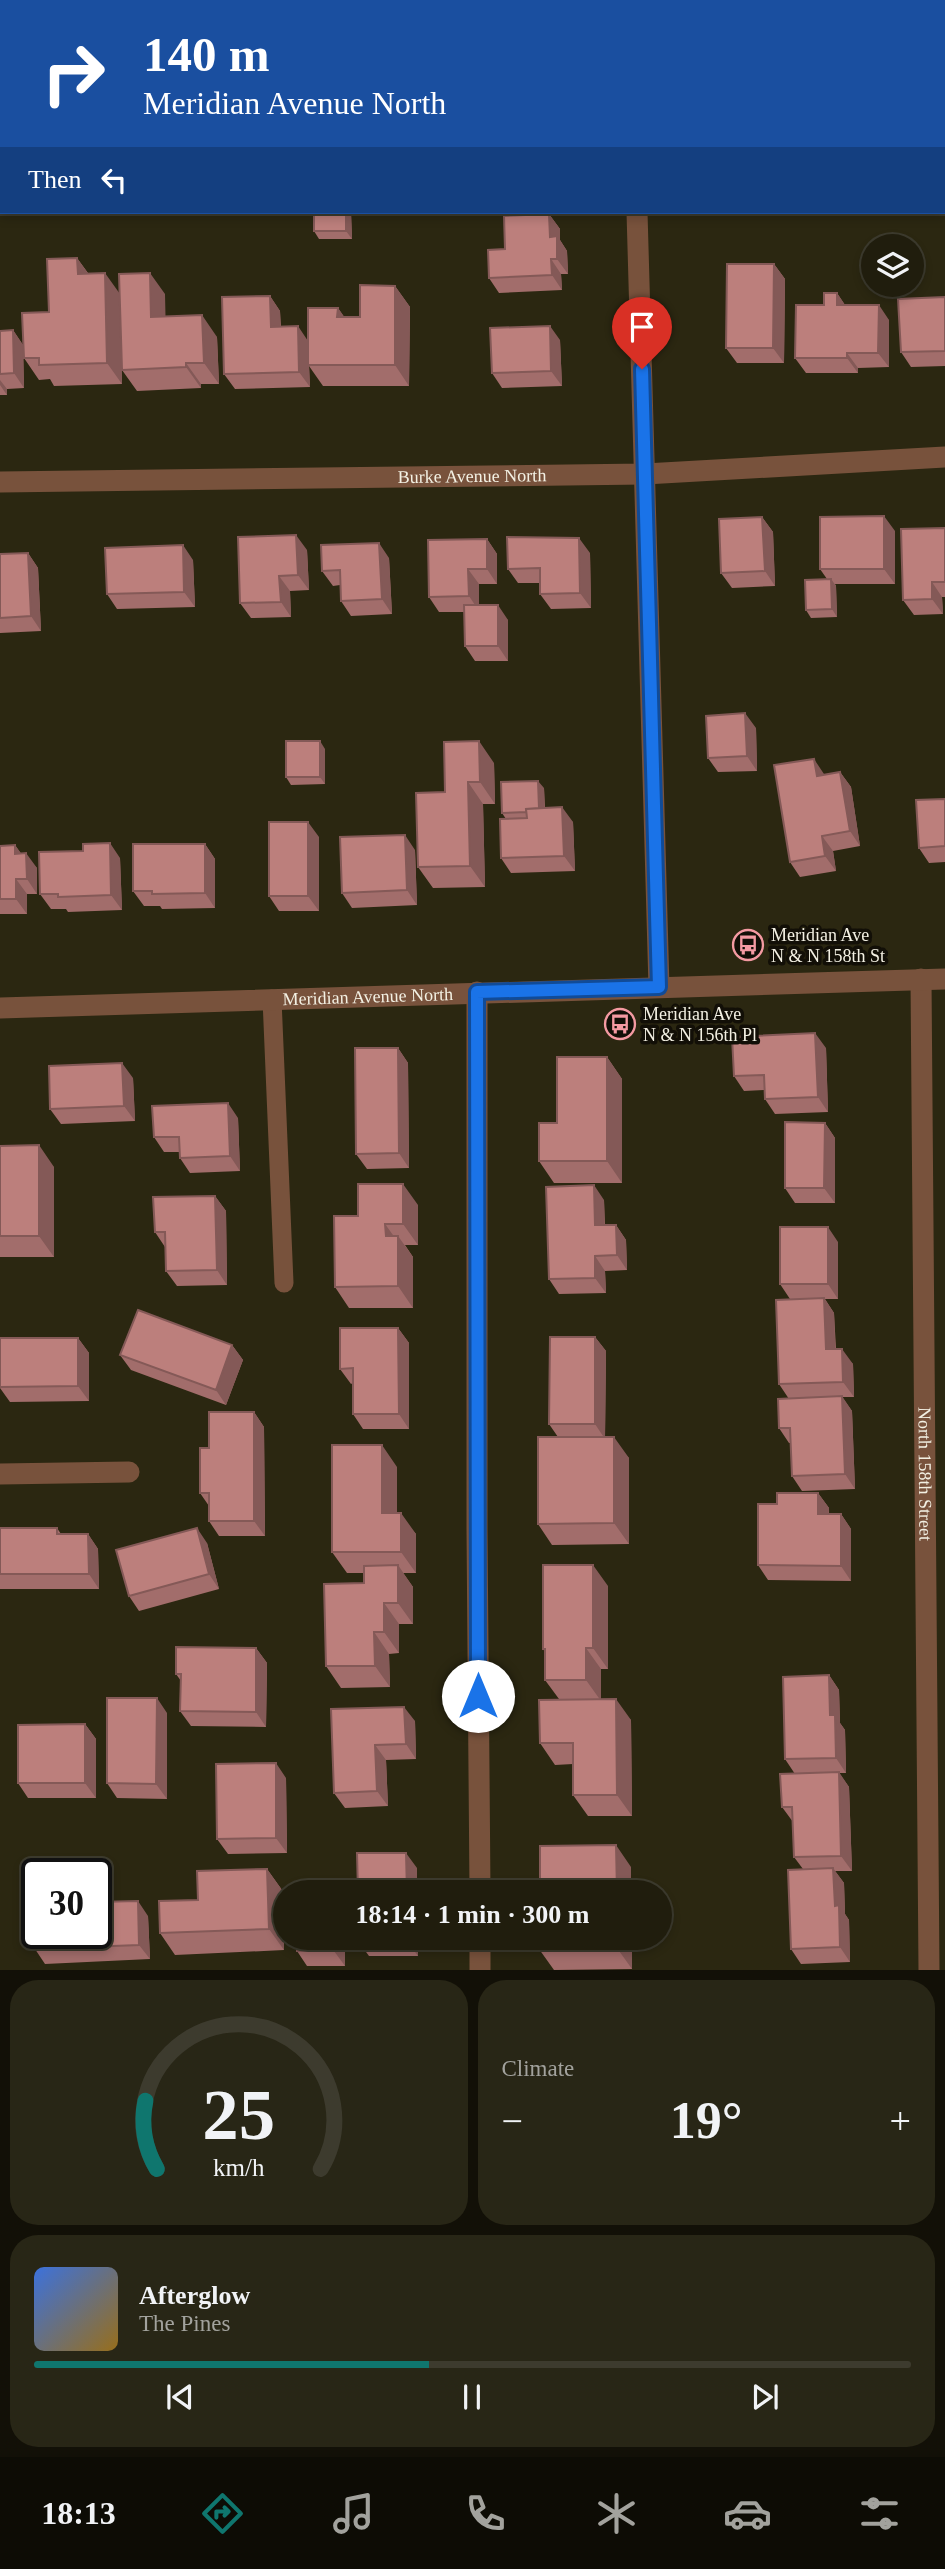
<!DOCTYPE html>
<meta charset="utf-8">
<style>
:root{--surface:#201d0d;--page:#282616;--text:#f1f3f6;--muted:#a2a29d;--line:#3d3b2e;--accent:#0f766e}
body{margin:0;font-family:"Times New Roman",serif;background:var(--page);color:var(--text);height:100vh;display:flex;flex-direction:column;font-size:26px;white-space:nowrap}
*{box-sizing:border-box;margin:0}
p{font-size:23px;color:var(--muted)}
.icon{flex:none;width:38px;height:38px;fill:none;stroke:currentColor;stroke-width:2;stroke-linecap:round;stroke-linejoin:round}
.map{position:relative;height:1970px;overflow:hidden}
.details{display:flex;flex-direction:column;gap:10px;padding:10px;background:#121007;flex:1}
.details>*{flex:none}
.hud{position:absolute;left:0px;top:0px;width:945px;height:214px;box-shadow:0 4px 10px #0003,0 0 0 2px var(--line);background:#1a4fa0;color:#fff;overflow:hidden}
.tools{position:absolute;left:861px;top:234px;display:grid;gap:14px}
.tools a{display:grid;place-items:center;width:63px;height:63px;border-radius:50%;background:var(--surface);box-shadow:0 4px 10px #0003,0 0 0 2px var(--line);font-size:35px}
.speed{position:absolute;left:21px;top:1858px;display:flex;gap:14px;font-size:35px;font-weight:700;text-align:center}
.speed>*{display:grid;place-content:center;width:91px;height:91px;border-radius:50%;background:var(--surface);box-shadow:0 4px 10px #0003,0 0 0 2px var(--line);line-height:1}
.speed .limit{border:4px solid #111;border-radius:10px;background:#fff;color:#111}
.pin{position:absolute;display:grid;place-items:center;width:60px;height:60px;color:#fff;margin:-72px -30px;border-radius:50% 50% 50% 0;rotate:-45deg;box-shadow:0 0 7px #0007}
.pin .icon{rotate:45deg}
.me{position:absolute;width:77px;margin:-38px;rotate:0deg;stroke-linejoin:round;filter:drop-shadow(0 0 5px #0008)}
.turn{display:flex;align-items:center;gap:24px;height:147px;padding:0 28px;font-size:32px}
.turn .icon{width:91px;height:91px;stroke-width:2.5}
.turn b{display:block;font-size:49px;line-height:60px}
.then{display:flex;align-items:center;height:66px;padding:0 28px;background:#0003;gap:14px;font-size:26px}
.big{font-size:52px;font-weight:800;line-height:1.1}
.details .card{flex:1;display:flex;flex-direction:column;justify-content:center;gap:10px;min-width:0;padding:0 24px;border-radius:28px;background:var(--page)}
.details .dial{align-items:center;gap:0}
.dial svg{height:182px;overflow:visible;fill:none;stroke:var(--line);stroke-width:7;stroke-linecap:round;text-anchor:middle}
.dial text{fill:var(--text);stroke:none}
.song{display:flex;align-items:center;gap:21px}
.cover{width:84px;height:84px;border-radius:10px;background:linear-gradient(135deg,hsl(220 70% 55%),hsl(40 70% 35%))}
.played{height:7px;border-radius:4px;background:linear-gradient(90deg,var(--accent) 45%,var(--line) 45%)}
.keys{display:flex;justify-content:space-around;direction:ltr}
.heat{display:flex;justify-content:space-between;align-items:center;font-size:38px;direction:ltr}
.details .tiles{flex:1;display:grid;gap:10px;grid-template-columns:1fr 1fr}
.card:last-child{grid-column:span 2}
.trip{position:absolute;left:273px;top:1880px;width:399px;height:70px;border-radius:35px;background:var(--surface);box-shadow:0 4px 10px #0003,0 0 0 2px var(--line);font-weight:800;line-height:70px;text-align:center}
.tab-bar{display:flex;height:112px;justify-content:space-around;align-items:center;background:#0d0c05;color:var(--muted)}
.tab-bar .icon{width:49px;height:49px}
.tab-bar .current{color:var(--accent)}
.tab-bar b{font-size:32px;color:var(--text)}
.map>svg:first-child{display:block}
</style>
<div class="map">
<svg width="945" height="1971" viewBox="0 0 945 1971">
<rect width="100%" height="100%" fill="#2b2711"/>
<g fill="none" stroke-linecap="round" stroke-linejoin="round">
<path stroke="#78523c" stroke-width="19" d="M943 181H945
M272 999 284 1283"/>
<g stroke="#78523c" stroke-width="21">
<path d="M631 0V2"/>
<path d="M637 212 659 987"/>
<path id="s1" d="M0 482 645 474 945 457"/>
<path id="s2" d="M921 979 929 1971"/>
<path d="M477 992V1529L480 1892"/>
<path d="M0 1474 129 1472"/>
<path d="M480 1937V1971"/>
</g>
<path stroke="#78523c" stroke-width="21" id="s3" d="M0 1008 945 979"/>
</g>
<path fill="#a26d6b" d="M945 0V78H943V2Z
M0 37H2V97H0Z
M351 212 352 239H319L314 231Z
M549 214 560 229V240L567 251 568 274H561L562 290 499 293 489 278 505 249Z
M77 258 88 273 119 294H165V317L217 337 219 384H201V388L137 391 122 370 120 318 122 384 54 386 50 379 39 380 24 358Z
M774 264 785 279 784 363H737L726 348Z
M395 286 410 307 409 386H323L309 366 310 387 235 389 224 374 270 296 280 311 281 327 308 341 338 308 344 317H360Z
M837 293 845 305 889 320V367L858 368V373H806L795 358 824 305Z
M945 297V366L911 367 901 352Z
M13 330 23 345 24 388 7 389V395H0V331Z
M560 340 562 386 502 388 492 373Z
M762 517 773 532 775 586 732 588 721 573Z
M945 528V597H942L943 614 914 615 903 600Z
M895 531V584H835L836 586 837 617 811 618 806 610 827 579 820 569Z
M487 539 497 554V584H479V605L508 620V661H475L465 646 464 612H439L429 597Z
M307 550 309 590 290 591 291 617 251 618 240 603Z
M28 553 38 568 41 631 0 633V554Z
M590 553 591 608 551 609 540 594V583H518L508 569Z
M389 558 392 614 351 616 341 601 340 585 333 586 322 571Z
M193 560 195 607 117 609 107 594Z
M756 728 757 771 718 772 708 758Z
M325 749V784L291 785 286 777Z
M494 763 495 804H483L485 887 433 888 418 867 445 792Z
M840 772 851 787 860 846 833 851 836 871 800 877 790 862 824 774 825 775Z
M544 788 545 808 573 822 575 871 511 873 501 858 506 819 502 813Z
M945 799V862L929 863 919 848Z
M319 837V911H279L269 896Z
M205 844 215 859V908L162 909 160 906H144L133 891Z
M15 845 21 854 37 868V894H27V914H0V846Z
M415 850 417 905 352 908 342 893Z
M120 858 122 910 68 912 66 909H51L40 894Z
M398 1048 408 1063 409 1168 367 1169 356 1154Z
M826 1048 828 1112 775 1114 765 1099 764 1090 744 1091 734 1076Z
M607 1057 622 1079V1183H554L539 1161 557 1123Z
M133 1078 135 1121 61 1124 50 1109Z
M238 1118 240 1171 190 1173 180 1158V1152H164L154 1137Z
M825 1123 835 1138V1203H795L785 1188Z
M0 1146 54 1167V1257H0Z
M215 1196 226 1211 227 1285 177 1286 166 1271 165 1247 155 1232Z
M604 1200 605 1225H616L626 1240 627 1270 605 1271 606 1293 559 1294 549 1279Z
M418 1205V1245H405L413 1257V1308H349L335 1287 358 1216Z
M838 1242V1299H825L834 1313 836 1349 853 1364 854 1397H842L852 1411 855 1489 802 1491 792 1476 791 1443H789L779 1428 789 1399 779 1384 790 1299 780 1284Z
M398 1328 409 1343V1429H363L353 1414V1383L351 1384 340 1369Z
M595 1337 606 1351 605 1437 629 1458V1544L552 1545 538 1524 558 1437 549 1424Z
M0 1338H78L89 1353V1401L10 1402 0 1388Z
M232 1345 243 1360 226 1405 131 1370 120 1355Z
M254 1412 264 1427 265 1536H219L209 1521V1506L200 1493 209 1448Z
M397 1467V1513L416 1534V1573H403L413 1587V1624H399V1653L389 1654 390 1687 341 1688 326 1666 364 1583V1573H347L332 1552Z
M818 1493 829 1508V1514H841L851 1529V1581L768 1580 758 1565 777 1504Z
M0 1528H57L61 1534H88L98 1549 99 1589H0Z
M207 1543 219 1589 139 1611 129 1596Z
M608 1586V1669H601V1699L631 1720 632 1816H588L573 1795V1764L555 1765 540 1743 559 1699 545 1680V1652L543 1649Z
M256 1648 267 1663 266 1727 191 1726 180 1711 181 1681 176 1674Z
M829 1675 839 1690 840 1723 845 1730 846 1773H839L849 1787 852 1871H835L844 1883 845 1914 849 1920 850 1962 801 1964 791 1949 803 1869 794 1857 793 1822 782 1807 795 1774 785 1759Z
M331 1709 415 1721 416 1759 386 1760 388 1806 345 1808 334 1793Z
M167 1713V1799L117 1798 107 1783Z
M85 1724 96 1739V1798H28L18 1783Z
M286 1778 287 1853 228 1854 217 1839Z
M631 1867V1892H542L540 1889Z
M267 1869 282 1890 284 1950 175 1955 160 1933 198 1900Z
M148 1916 150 1959 45 1964 35 1949Z
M345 1937V1966H307L297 1951Z
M418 1937V1956H369L358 1941Z
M632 1937V1969L554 1970 539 1949Z"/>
<path fill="#845957" d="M794 0H804V2H794Z
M346 212H351L352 239 346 231Z
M549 214 560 229V240L567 251 568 274 557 259 550 237Z
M77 258 92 279 78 274Z
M551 259 561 274 562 290 552 275Z
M774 264 785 279 784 363 773 348Z
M105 273 120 294 122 384 107 363Z
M150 273 165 294 166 338 151 317Z
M395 286 410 307 409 386 395 365Z
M837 293 847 308 837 305Z
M270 296 280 311 281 342 271 327Z
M879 305 889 320V367L878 353Z
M338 308 353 329 337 317Z
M202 315 217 337 219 384 204 363Z
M298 326 308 341 310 387 299 372Z
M550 326 560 340 562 386 551 371Z
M13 330 23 345 24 388 14 373Z
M847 353 858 368V373L847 358Z
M186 363 201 384V388L186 367Z
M0 380 7 389V395L0 385Z
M884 516 895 531V584L884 569Z
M762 517 773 532 775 586 765 571Z
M296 535 307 550 309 590 298 575Z
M579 538 590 553 591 608 580 593Z
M487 539 497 554V584L487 569Z
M379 543 389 558 392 614 382 599Z
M183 545 193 560 195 607 184 592Z
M28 553 38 568 41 631 31 616Z
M468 569 479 584V611L469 596Z
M279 576 290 591 291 617 281 602Z
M831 579 836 586 837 617 832 609Z
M932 582 942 597 943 614 932 599Z
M498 605 508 620V661L498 646Z
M745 713 756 728 757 771 747 756Z
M320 741 325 749V784L320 777Z
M479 741 494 763 495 804 480 782Z
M814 759 824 774 827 791 817 776Z
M840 772 851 787 860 846 850 831Z
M538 781 544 788 545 819 540 812Z
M468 782 483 804 485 887 470 866Z
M562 807 573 822 575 871 564 856Z
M308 822 319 837V911L308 896Z
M405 835 415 850 417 905 407 890Z
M822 836 833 851 836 871 825 856Z
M110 843 120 858 122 910 111 895Z
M205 844 215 859V908L205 893Z
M15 845 26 860 15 854Z
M26 853 37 868V894L27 879Z
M16 879 27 894V914L16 899Z
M815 1033 826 1048 828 1112 818 1097Z
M398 1048 408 1063 409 1168 399 1153Z
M607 1057 622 1079V1183L607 1161Z
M122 1063 133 1078 135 1121 124 1106Z
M228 1103 238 1118 240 1171 230 1156Z
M825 1123 835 1138V1203L824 1188Z
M39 1145 54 1167V1257L39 1236Z
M403 1184 418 1205V1245L403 1224Z
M594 1185 604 1200 605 1240 595 1225Z
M215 1196 226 1211 227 1285 217 1270Z
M385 1224 398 1242V1236L413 1257V1308L398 1286 386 1236Z
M616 1225 626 1240 627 1270 617 1255Z
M828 1227 838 1242V1299L828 1284Z
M595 1256 605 1271 606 1293 595 1278Z
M824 1298 834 1313 836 1364 826 1349Z
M398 1328 409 1343V1429L399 1414Z
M595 1337 606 1351 605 1439 595 1424Z
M78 1338 89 1353V1401L78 1386Z
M232 1345 243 1360 226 1405 216 1390Z
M842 1349 853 1364 854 1397 843 1382Z
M842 1396 852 1411 855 1489 845 1474Z
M254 1412 264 1427 265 1536 254 1521Z
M614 1437 629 1458V1544L614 1523Z
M382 1445 397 1467V1534L382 1513Z
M818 1493 829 1508 828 1529 818 1514Z
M401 1513 416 1534V1573L401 1552Z
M841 1514 851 1529V1581L841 1566Z
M197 1528 207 1543 219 1589 209 1574Z
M88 1534 98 1549 99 1589 89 1574Z
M398 1565 413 1587V1624L398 1603Z
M593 1565 608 1586V1669L593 1648Z
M384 1603 399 1624V1653L384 1632Z
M374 1632 389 1654 390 1687 375 1666Z
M256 1648 267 1663 266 1727 256 1712Z
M586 1648 601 1669V1701L586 1680Z
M829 1675 839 1690 840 1723 845 1730 846 1773 836 1758 830 1715Z
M157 1698 167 1713V1799L156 1784Z
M616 1699 631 1720 632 1816 617 1795Z
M404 1707 415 1721 416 1759 406 1744Z
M85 1724 96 1739V1798L85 1783Z
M375 1745 386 1760 388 1806 377 1791Z
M276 1763 286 1778 287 1853 276 1838Z
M839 1772 849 1787 852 1871 841 1856Z
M616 1845 631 1867V1892H617Z
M406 1853 417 1868V1892H407Z
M833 1868 844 1883 845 1914 849 1920 850 1962 840 1947 835 1906Z
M267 1869 282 1890 284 1950 269 1929Z
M138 1901 148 1916 150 1959 139 1945Z
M334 1937H345V1966L334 1951Z
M407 1937H418V1956L407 1941Z
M617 1937H632V1969L617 1948Z"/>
<path fill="#bc7f7c" stroke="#845957" stroke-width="2" d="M341 0H382V2H304Z
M715 0H794V2H715Z
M884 0H945V63H943V2H884Z
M0 37H2V83H0Z
M314 212H346V231H314Z
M549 214 550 237 557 236V259H551L552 275 489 278 488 250 505 249 504 216Z
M77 258 78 274 105 273 107 363 39 365V358H24L22 313 49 312 47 259Z
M727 264H774L773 348H726Z
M150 273 151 317 202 315 204 363H186V367L122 370 119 274Z
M360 285 395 286V365H308V308H338L337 317H360Z
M824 293H837V305H879L878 353H847V358H795L796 305H824Z
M270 296 271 327 298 326 299 372 224 374 222 297Z
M945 297V351L901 352 898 299Z
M550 326 551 371 492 373 490 328Z
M13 330 14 373 0 374V331Z
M884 516V569H820V517Z
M762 517 765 571 721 573 719 519Z
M945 528V582H932V599L903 600 901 529Z
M296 535 298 575 279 576 281 602 240 603 238 537Z
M507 537 579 538 580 593 540 594V568L508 569Z
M487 539V569H468L469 596 429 597 428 540Z
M379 543 382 599 341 601 340 570 322 571 321 545Z
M183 545 184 592 107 594 105 548Z
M28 553 31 616 0 618V554Z
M831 579 832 609 806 610 805 580Z
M464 605H498V646H465Z
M745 713 747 756 708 758 706 716Z
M286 741H320V777H286Z
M479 741 480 782H468L470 866 418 867 416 793 445 792 444 742Z
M814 759 817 776 840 772 850 831 822 836 825 856 790 862 774 765Z
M538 781 539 808 526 809V812L502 813 501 782Z
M945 799V846L919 848 916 800Z
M562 807 564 856 501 858 500 819 527 818 526 809Z
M269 822H308V896H269Z
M405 835 407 890 342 893 340 837Z
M110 843 111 895 58 897V894H40L39 852 83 851V844Z
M133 844H205V893L152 894V891H133Z
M15 845V854L26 853 27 879H16V899H0V846Z
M815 1033 818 1097 765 1099 764 1075 734 1076 732 1037Z
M355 1048H398L399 1153 356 1154Z
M557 1057H607V1161H539V1123H557Z
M122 1063 124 1106 50 1109 49 1066Z
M228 1103 230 1156 180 1158 179 1137H154L152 1106Z
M785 1122 825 1123 824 1188H785Z
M39 1145V1236H0V1146Z
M358 1184H403V1224H385L386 1236H398V1286L335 1287 334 1216H358Z
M594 1185 595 1225H616L617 1255 595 1256V1278L549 1279 546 1187Z
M215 1196 217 1270 166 1271 165 1232H155L153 1197Z
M780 1227H828V1284H780Z
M824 1298 826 1349H842L843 1382 779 1384 776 1300Z
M138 1310 232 1345 216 1390 120 1355Z
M340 1328H398L399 1414H353V1368L340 1369Z
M550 1337H595V1424H549Z
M0 1338H78V1386L0 1387Z
M842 1396 845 1474 792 1476 790 1428H779L778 1399Z
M209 1412H254V1521H209V1493H200V1448H209Z
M538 1437H614V1523L538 1524Z
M332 1445H382V1513H401V1552H332Z
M777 1493H818V1514H841V1566L758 1565V1504H777Z
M0 1528H57V1534H88L89 1574H0Z
M197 1528 209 1574 129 1596 116 1550Z
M398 1565V1603H384V1632H374L375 1666H326L324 1584 364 1583V1566Z
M543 1565H593V1648H586V1680H545V1649H543Z
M176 1647 256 1648V1712L180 1711 181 1674H176Z
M829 1675 830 1715H835L836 1758 785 1759 783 1677Z
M107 1698H157L156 1784 107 1783Z
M616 1699 617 1795H573V1743H540L539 1700Z
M404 1707 406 1744 375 1745 377 1791 334 1793 331 1709Z
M85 1724V1783H18V1725Z
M276 1763V1838L217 1839 216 1764Z
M839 1772 841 1856 794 1857 792 1807H782L780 1774Z
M616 1845 617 1892H573V1889H540V1846Z
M357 1853H406L407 1892H358Z
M833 1868 835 1906 839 1905 840 1947 791 1949 788 1870Z
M267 1869 269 1929 160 1933 159 1901 198 1900 197 1871Z
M138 1901 139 1945 35 1949 33 1905H37V1934H96V1902Z
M297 1937H334V1951H297Z
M358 1937H407V1941H358Z
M539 1937H617V1948L539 1949Z"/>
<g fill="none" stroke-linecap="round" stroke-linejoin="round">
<g stroke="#114b97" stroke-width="18">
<path id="route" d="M478 1696 477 992 659 987 642 369"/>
</g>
<use href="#route" stroke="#1a73e8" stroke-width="12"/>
</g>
<defs>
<g id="bus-ring" transform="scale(1.575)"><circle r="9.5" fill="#120f07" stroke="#f49aa2" stroke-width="1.5"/><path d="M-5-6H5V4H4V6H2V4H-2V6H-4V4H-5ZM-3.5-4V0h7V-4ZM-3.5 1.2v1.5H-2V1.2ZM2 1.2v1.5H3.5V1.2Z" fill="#f49aa2"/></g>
</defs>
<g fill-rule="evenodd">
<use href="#bus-ring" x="748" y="945"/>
<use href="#bus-ring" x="620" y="1024"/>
</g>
<g text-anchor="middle" stroke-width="7" stroke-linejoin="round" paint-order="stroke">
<g font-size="18" fill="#f3f0e3" stroke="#120f07">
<text dy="6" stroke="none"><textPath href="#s1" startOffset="472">Burke Avenue North</textPath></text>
<text dy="6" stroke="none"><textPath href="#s3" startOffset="368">Meridian Avenue North</textPath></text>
<text dy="6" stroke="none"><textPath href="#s2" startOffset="495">North 158th Street</textPath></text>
</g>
<g font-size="18" fill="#f3f0e3" stroke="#120f07" text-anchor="start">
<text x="771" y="941">Meridian Ave<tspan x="771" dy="21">N &amp; N 158th St</tspan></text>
<text x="643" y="1020">Meridian Ave<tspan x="643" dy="21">N &amp; N 156th Pl</tspan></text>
</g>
</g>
</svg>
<div class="tools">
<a><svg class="icon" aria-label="layers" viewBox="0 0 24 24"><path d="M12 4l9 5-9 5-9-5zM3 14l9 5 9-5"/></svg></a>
</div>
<div class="speed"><div class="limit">30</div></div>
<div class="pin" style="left:642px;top:369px;background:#d93025"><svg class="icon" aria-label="arrive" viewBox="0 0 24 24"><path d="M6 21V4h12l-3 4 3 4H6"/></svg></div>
<svg class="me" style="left:478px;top:1696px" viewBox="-20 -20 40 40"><circle r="19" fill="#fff"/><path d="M0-13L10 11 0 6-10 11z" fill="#1a73e8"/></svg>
<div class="trip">18:14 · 1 min · 300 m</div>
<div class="hud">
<div class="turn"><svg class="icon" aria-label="right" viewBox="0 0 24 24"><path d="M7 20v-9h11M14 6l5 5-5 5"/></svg><div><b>140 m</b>Meridian Avenue North</div></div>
<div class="then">Then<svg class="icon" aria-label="left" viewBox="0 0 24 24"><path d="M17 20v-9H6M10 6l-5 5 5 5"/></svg></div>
</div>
</div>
<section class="details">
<div class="tiles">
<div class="card dial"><svg viewBox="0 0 100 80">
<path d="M14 69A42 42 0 1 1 86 69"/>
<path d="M14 69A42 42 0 0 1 9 39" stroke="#0f766e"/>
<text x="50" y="56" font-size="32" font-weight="700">25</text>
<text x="50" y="72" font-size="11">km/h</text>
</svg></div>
<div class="card"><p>Climate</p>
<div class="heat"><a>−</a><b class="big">19°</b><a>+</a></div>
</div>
<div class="card">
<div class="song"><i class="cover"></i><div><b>Afterglow</b><p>The Pines</p></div></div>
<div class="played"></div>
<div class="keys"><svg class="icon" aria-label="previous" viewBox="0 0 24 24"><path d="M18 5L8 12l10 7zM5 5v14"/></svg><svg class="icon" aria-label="pause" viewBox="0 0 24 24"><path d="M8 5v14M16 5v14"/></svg><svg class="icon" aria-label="next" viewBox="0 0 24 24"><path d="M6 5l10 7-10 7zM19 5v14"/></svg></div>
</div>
</div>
</section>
<nav class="tab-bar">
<b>18:13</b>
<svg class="icon current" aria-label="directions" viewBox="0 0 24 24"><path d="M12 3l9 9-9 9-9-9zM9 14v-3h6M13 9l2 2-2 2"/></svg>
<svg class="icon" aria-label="music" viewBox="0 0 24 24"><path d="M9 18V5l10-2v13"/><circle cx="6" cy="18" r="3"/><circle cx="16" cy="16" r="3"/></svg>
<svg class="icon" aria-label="phone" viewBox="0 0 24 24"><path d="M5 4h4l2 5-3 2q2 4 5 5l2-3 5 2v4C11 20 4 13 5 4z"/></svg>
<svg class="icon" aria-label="climate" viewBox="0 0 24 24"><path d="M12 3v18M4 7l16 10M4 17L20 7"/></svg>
<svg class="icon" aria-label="car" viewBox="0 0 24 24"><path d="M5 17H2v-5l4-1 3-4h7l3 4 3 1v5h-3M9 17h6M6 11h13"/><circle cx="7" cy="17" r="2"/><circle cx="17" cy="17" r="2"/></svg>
<svg class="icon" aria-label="filters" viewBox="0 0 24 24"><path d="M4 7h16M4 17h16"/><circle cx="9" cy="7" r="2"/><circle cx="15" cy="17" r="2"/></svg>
</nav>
